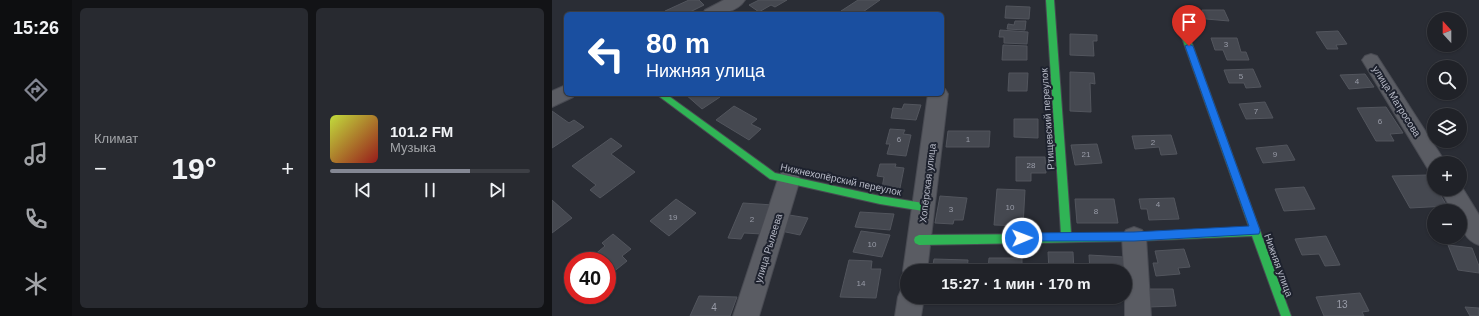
<!DOCTYPE html>
<html lang="ru">
<meta charset="utf-8">
<style>
:root{--surface:#202228;--page:#282a30;--text:#f1f3f6;--muted:#a2a4a8;--line:#3d3f45;--accent:#848793}
body{margin:0;font-family:Helvetica,sans-serif;background:var(--page);color:var(--text);height:100vh;display:flex;flex-direction:column;font-size:15px;white-space:nowrap}
*{box-sizing:border-box;margin:0}
p{font-size:13px;color:var(--muted)}
.icon{flex:none;width:22px;height:22px;fill:none;stroke:currentColor;stroke-width:2;stroke-linecap:round;stroke-linejoin:round}
.map{position:relative;flex:1;overflow:hidden}
.drawer{display:flex;flex-direction:column;gap:8px;padding:8px;background:#121316;width:480px}
.drawer>*{flex:none}
.banner{position:absolute;left:12px;top:12px;width:380px;height:84px;border-radius:6px;box-shadow:0 1px 3px #0004,0 0 0 1px var(--line);background:#1a4fa0;color:#fff;overflow:hidden}
.needle{width:26px;rotate:339deg}
.controls{position:absolute;left:875px;top:12px;display:grid;gap:8px}
.controls a{display:grid;place-items:center;width:40px;height:40px;border-radius:50%;background:var(--surface);box-shadow:0 1px 3px #0004,0 0 0 1px var(--line);font-size:20px}
.speed{position:absolute;left:12px;top:252px;display:flex;gap:8px;font-size:20px;font-weight:700;text-align:center}
.speed>*{display:grid;place-content:center;width:52px;height:52px;border-radius:50%;background:var(--surface);box-shadow:0 1px 3px #0004,0 0 0 1px var(--line);line-height:1}
.speed .limit{border:6px solid #d22;background:#fff;color:#111}
.pin{position:absolute;display:grid;place-items:center;width:34px;height:34px;color:#fff;margin:-41px -17px;border-radius:50% 50% 50% 0;rotate:-45deg;box-shadow:0 0 4px #0007}
.pin .icon{rotate:45deg}
.me{position:absolute;width:44px;margin:-22px;rotate:89deg;stroke-linejoin:round;filter:drop-shadow(0 0 3px #0008)}
.turn{display:flex;align-items:center;gap:14px;height:84px;padding:0 16px;font-size:18px}
.turn .icon{width:52px;height:52px;stroke-width:2.5}
.turn b{display:block;font-size:28px;line-height:34px}
.big{font-size:30px;font-weight:700;line-height:1.1}
.drawer .tile{flex:1;display:flex;flex-direction:column;justify-content:center;gap:6px;min-width:0;padding:0 14px;border-radius:6px;background:var(--page)}
.song{display:flex;align-items:center;gap:12px}
.cover{width:48px;height:48px;border-radius:6px;background:linear-gradient(135deg,hsl(70 70% 55%),hsl(0 70% 35%))}
.played{height:4px;border-radius:2px;background:linear-gradient(90deg,var(--accent) 70%,var(--line) 70%)}
.keys{display:flex;justify-content:space-around;direction:ltr}
.heat{display:flex;justify-content:space-between;align-items:center;font-size:22px;direction:ltr}
.drawer .tiles{flex:1;display:grid;gap:8px;grid-template-columns:repeat(2,1fr)}
.trip{position:absolute;left:348px;top:264px;width:232px;height:40px;border-radius:20px;background:var(--surface);box-shadow:0 1px 3px #0004,0 0 0 1px var(--line);font-weight:700;line-height:40px;text-align:center}
main{display:flex;flex:1;min-height:0}
.menu{display:flex;flex-direction:column;width:72px;justify-content:space-around;align-items:center;background:#0d0e10;color:var(--muted)}
.menu .icon{width:28px;height:28px}
.menu .selected{color:var(--accent)}
.menu b{font-size:18px;color:var(--text)}
.map>svg:first-child{display:block}
</style>
<main>
<nav class="menu">
<b>15:26</b>
<svg class="icon selected" aria-label="directions" viewBox="0 0 24 24"><path d="M12 3l9 9-9 9-9-9zM9 14v-3h6M13 9l2 2-2 2"/></svg>
<svg class="icon" aria-label="music" viewBox="0 0 24 24"><path d="M9 18V5l10-2v13"/><circle cx="6" cy="18" r="3"/><circle cx="16" cy="16" r="3"/></svg>
<svg class="icon" aria-label="phone" viewBox="0 0 24 24"><path d="M5 4h4l2 5-3 2q2 4 5 5l2-3 5 2v4C11 20 4 13 5 4z"/></svg>
<svg class="icon" aria-label="climate" viewBox="0 0 24 24"><path d="M12 3v18M4 7l16 10M4 17L20 7"/></svg>
</nav>
<section class="drawer">
<div class="tiles">
<div class="tile"><p>Климат</p>
<div class="heat"><a>−</a><b class="big">19°</b><a>+</a></div>
</div>
<div class="tile">
<div class="song"><i class="cover"></i><div><b>101.2 FM</b><p>Музыка</p></div></div>
<div class="played"></div>
<div class="keys"><svg class="icon" aria-label="previous" viewBox="0 0 24 24"><path d="M18 5L8 12l10 7zM5 5v14"/></svg><svg class="icon" aria-label="pause" viewBox="0 0 24 24"><path d="M8 5v14M16 5v14"/></svg><svg class="icon" aria-label="next" viewBox="0 0 24 24"><path d="M6 5l10 7-10 7zM19 5v14"/></svg></div>
</div>
</div>
</section>
<div class="map">
<svg width="927" height="316" viewBox="0 0 927 316">
<rect width="100%" height="100%" fill="#2a2d35"/>
<path fill="#454850" stroke="#52555d" d="M137 0H147L152 5 134 14H115L113 11Z
M207 0H235L223 7 219 5 207 12 197 5Z
M306 0H328L308 14H294L289 11Z
M454 6 478 7 477 19 453 18Z
M650 10H672L677 21 654 19Z
M463 21H474L473 30 455 29 456 24 462 25Z
M448 30 476 32 475 44 452 43V37H447Z
M786 31 795 44 784 45 786 49H775L764 32Z
M518 34 545 35V41H541L542 56 518 55Z
M659 38H685L689 52H694L697 60H675L671 50H663Z
M451 45 475 46V60H450Z
M701 69 709 87 694 88 692 83H677L672 70Z
M518 72 542 73 543 84 538 83 539 112 518 111Z
M457 73H476L475 91H456Z
M813 74 822 87 797 89 788 75Z
M133 94H164L168 97 150 109Z
M713 102 721 118 694 119 687 104Z
M352 104 369 105 364 120 339 118 341 108 350 109Z
M182 106 205 119 199 124 209 129 197 140 164 120Z
M834 107 851 133 838 134 842 141H824L805 108Z
M0 111 17 123 22 120 32 127 0 148Z
M462 119H486V138L462 137Z
M338 129 353 130 351 134 359 135 354 156 335 154 338 144H334Z
M396 131H438L437 147H394Z
M619 135 625 154 609 155 607 147 583 149 580 136Z
M59 138 70 146 59 154 83 172 48 198 38 190 44 185 20 166Z
M545 144 550 163 523 165 519 145Z
M735 145 743 160 711 163 704 148Z
M464 157H493L494 173H479V181H464Z
M328 164H344L343 167 352 168 347 193H329L332 177 325 176Z
M875 175 882 185V189H885L895 206 858 208 840 176Z
M752 187 763 209 732 211 723 189Z
M445 189 473 190 471 226 442 225Z
M388 196 415 198 411 220H402L401 224 383 223Z
M622 198 627 219 597 220 595 209H589L587 199Z
M124 199 144 213 117 236 98 221Z
M523 199H562L566 223H525Z
M0 200 20 218 0 233Z
M191 203 221 205 210 234 192 233 189 239 176 238Z
M308 212 342 214 338 230 303 227Z
M237 215 256 218 248 235 229 231Z
M309 231 338 235 330 257 301 252Z
M61 234 79 249 70 256 75 261 55 277V261H35L53 246 50 243Z
M774 236 788 265 773 266 767 254 750 255 743 239Z
M896 245 920 248 927 266V273L906 270Z
M632 249 638 267 626 268 628 274 604 276 601 263H606L603 251Z
M496 252H521L522 271H497Z
M537 255 572 257 575 286H573V271H538Z
M437 258H470V271H436Z
M382 259 416 260 415 271H380Z
M297 260 320 261 319 269H329L324 298 288 297Z
M592 289H621L624 306 596 307Z
M808 293 817 311 810 312 812 316H772L764 297Z
M147 296 185 297 178 316H138Z
M913 307 927 308V316H918Z"/>
<g fill="none" stroke-linecap="round" stroke-linejoin="round">
<g stroke="#484a52" stroke-width="2">
<path id="street" d="M172 0H193C184 14 165 14 151 14L153 10Z
M819 54 825 56 890 157 894 163H882V171L876 169 810 60 813 56Z
M14 85V94H22L21 97 0 107V91Z
M390 88 393 89 396 94 375 271H355V279L351 271 376 94H390Z
M237 170 245 173 248 179 207 316H181L226 179 229 173Z
M908 184 927 215V245C912 240 908 226 908 211H900L888 189H908Z
M582 227 590 230 594 237 599 316H573V271H572L570 237 574 230Z
M355 286V297H372L369 316H343L346 297 350 288Z"/>
</g>
<g stroke="#484a52" stroke-width="2">
<path id="fast" d="M494 0H502L519 233H582L697 227 623 18 624 16H630L739 316H729L700 236 582 241 367 245 363 243 362 240 363 237 367 235 509 234Z
M104 94H114L223 173 328 196 371 203 374 204 376 207 374 210 371 211 328 204 218 179Z"/>
</g>
<use href="#street" fill="#5a5c63" fill-rule="evenodd"/>
<use href="#fast" fill="#30b455" fill-rule="evenodd"/>
</g>
<path fill="#1a73e8" stroke="#114b97" d="M637 44 641 46 708 230 707 234 582 241H467L465 238 467 235 470 233 582 232 697 226 633 46Z"/>
<g text-anchor="middle" stroke-width="4" stroke-linejoin="round" paint-order="stroke">
<g font-size="8" fill="#999ca8">
<text x="674" y="47">3</text>
<text x="689" y="79">5</text>
<text x="805" y="84">4</text>
<text x="704" y="114">7</text>
<text x="828" y="124">6</text>
<text x="347" y="142">6</text>
<text x="416" y="142">1</text>
<text x="601" y="145">2</text>
<text x="534" y="157">21</text>
<text x="723" y="157">9</text>
<text x="479" y="168">28</text>
<text x="606" y="207">4</text>
<text x="458" y="210">10</text>
<text x="399" y="212">3</text>
<text x="544" y="214">8</text>
<text x="121" y="220">19</text>
<text x="200" y="222">2</text>
<text x="320" y="247">10</text>
<text x="309" y="286">14</text>
</g>
<g font-size="10" fill="#b5b8c5" stroke="#1e222e">
<text transform="translate(845 101) rotate(58)" y="4">улица Матросова</text>
<text transform="translate(495 119) rotate(-94)" y="4">Ртищевский переулок</text>
<text transform="translate(289 179) rotate(12)" y="4">Нижнехопёрский переулок</text>
<text transform="translate(375 183) rotate(-83)" y="4">Хопёрская улица</text>
<text transform="translate(216 248) rotate(-73)" y="4">улица Рылеева</text>
<text transform="translate(727 265) rotate(70)" y="4">Нижняя улица</text>
</g>
<g font-size="10" fill="#999ca8">
<text x="790" y="308">13</text>
<text x="162" y="311">4</text>
</g>
</g>
</svg>
<div class="controls">
<a><svg class="needle" viewBox="-14 -14 28 28"><path d="M0-13l5 13h-10z" fill="#e53935"/><path d="M0 13l5-13h-10z" fill="#a2a4a8"/></svg></a>
<a><svg class="icon" aria-label="search" viewBox="0 0 24 24"><circle cx="10" cy="10" r="6"/><path d="M15 15l6 6"/></svg></a>
<a><svg class="icon" aria-label="layers" viewBox="0 0 24 24"><path d="M12 4l9 5-9 5-9-5zM3 14l9 5 9-5"/></svg></a>
<a>+</a>
<a>−</a>
</div>
<div class="speed"><div class="limit">40</div></div>
<div class="pin" style="left:637px;top:46px;background:#d93025"><svg class="icon" aria-label="arrive" viewBox="0 0 24 24"><path d="M6 21V4h12l-3 4 3 4H6"/></svg></div>
<svg class="me" style="left:470px;top:238px" viewBox="-20 -20 40 40"><circle r="17" fill="#1a73e8" stroke="#fff" stroke-width="3"/><path d="M0-11L8 9 0 5-8 9z" fill="#fff"/></svg>
<div class="trip">15:27 · 1 мин · 170 m</div>
<div class="banner">
<div class="turn"><svg class="icon" aria-label="left" viewBox="0 0 24 24"><path d="M17 20v-9H6M10 6l-5 5 5 5"/></svg><div><b>80 m</b>Нижняя улица</div></div>
</div>
</div>
</main>
